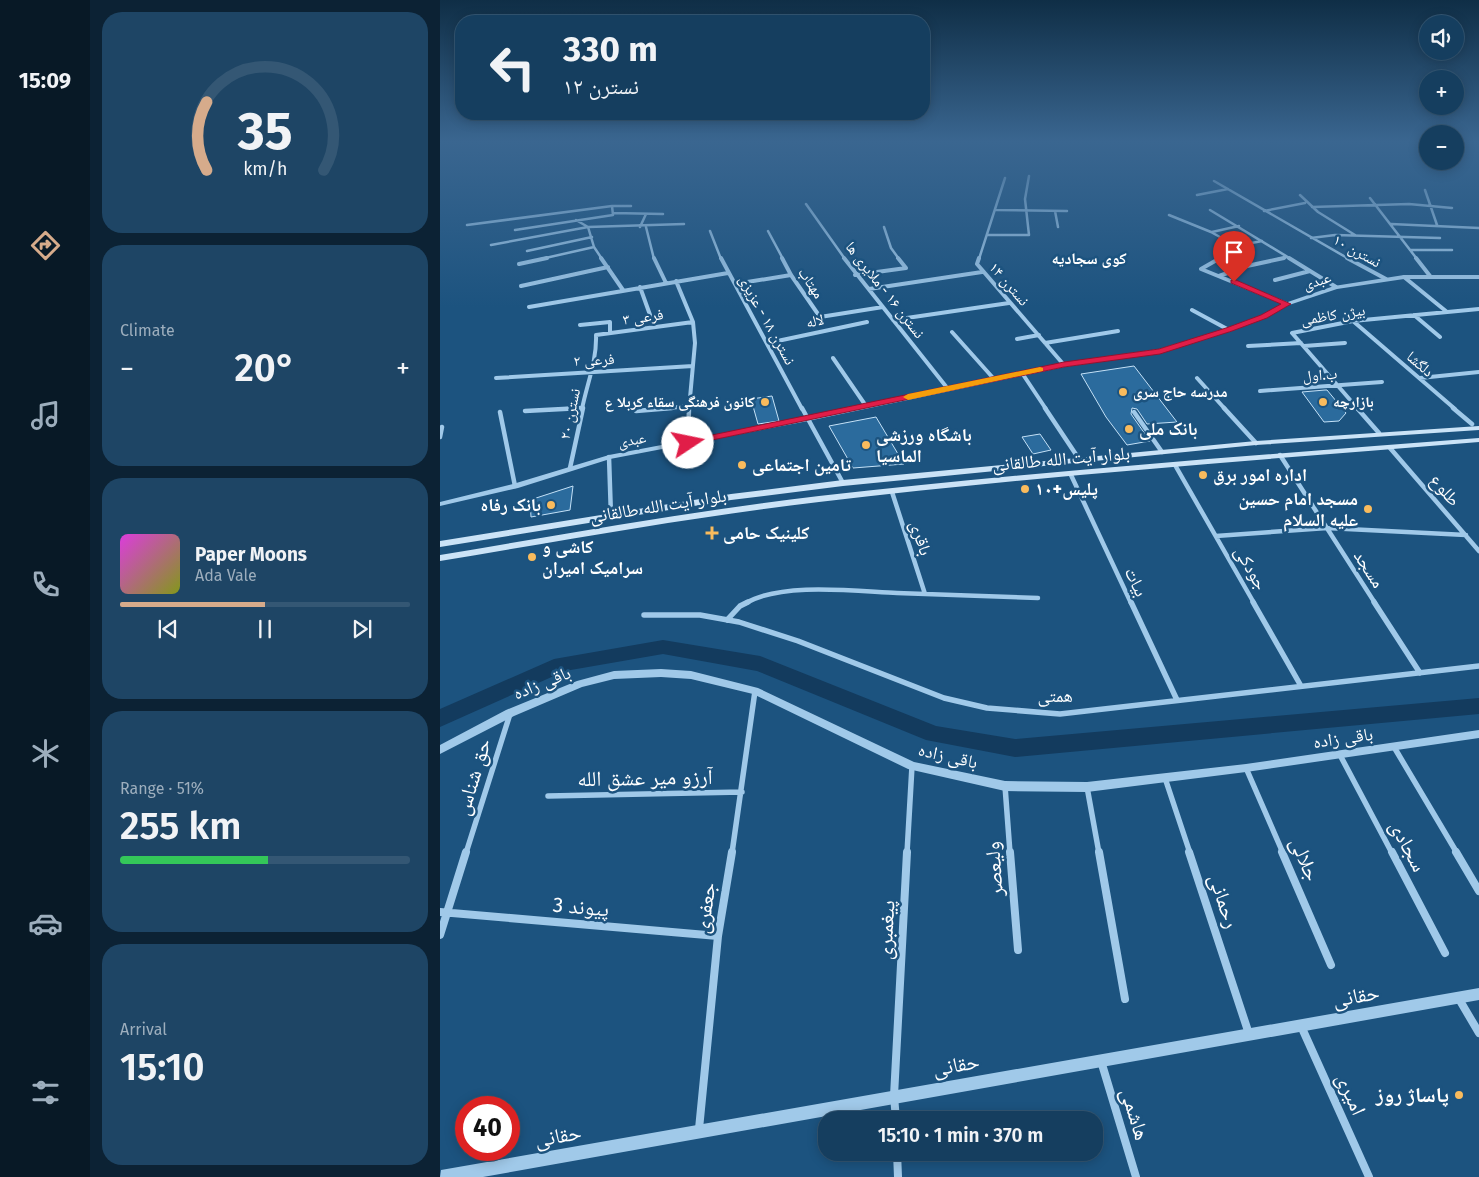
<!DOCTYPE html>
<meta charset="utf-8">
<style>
:root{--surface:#153e5f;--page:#1e4565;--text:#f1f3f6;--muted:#9daebd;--line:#345774;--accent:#d6ab8b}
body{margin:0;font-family:"Fira Sans","Noto Naskh Arabic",sans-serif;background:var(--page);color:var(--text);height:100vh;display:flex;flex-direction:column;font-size:19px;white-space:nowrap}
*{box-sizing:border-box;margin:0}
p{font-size:16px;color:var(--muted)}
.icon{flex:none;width:28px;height:28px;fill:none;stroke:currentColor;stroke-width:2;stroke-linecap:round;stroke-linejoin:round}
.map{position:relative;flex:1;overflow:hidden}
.panel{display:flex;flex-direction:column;gap:12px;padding:12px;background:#0c2234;width:350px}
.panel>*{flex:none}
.guide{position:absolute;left:15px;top:15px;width:475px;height:105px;border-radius:20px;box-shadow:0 2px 12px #0003,0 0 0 1px var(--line);background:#153e5f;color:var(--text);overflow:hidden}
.buttons{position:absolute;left:979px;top:15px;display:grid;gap:10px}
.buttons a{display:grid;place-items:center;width:45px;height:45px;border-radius:50%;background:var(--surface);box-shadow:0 2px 12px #0003,0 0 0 1px var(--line);font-size:25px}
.speed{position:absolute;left:15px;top:1096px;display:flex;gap:10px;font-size:25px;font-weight:700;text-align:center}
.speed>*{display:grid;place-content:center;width:65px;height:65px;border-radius:50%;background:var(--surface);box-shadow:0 2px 12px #0003,0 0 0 1px var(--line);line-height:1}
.speed .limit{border:8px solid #d22;background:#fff;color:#111}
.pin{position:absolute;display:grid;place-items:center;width:42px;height:42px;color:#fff;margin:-51px -21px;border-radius:50% 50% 50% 0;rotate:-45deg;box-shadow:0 0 5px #0007}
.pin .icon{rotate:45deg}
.me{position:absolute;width:55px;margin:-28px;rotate:79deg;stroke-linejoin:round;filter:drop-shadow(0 0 4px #0008)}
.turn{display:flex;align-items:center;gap:18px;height:105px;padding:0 25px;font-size:22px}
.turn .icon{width:65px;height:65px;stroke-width:2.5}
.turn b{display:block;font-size:35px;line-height:42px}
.big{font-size:38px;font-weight:600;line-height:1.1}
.panel .tile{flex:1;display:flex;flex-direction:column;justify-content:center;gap:8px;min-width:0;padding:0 18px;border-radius:20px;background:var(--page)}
.panel .dial{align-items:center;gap:0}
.dial svg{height:130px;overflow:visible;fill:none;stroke:var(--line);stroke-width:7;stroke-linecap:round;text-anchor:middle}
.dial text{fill:var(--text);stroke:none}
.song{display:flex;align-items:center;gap:15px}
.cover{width:60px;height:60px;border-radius:8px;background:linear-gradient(135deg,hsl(300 70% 55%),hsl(70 70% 35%))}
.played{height:5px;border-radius:2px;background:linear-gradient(90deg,var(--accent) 50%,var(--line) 50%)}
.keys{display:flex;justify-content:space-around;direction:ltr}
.heat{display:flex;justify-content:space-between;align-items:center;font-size:28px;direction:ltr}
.charge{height:8px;border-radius:4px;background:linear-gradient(90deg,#34c759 51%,var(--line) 0)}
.trip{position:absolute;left:378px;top:1111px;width:285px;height:50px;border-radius:20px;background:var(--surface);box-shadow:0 2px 12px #0003,0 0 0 1px var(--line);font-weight:600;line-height:50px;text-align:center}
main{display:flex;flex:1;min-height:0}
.tabs{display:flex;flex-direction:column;width:90px;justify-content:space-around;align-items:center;background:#081926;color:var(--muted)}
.tabs .icon{width:35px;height:35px}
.tabs .selected{color:var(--accent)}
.tabs b{font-size:22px;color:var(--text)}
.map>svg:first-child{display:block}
</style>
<main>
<nav class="tabs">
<b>15:09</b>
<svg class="icon selected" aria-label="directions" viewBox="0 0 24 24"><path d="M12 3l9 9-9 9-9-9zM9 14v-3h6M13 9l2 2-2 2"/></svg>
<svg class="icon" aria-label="music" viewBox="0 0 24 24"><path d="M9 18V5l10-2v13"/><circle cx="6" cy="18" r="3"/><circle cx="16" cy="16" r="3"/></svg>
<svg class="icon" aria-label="phone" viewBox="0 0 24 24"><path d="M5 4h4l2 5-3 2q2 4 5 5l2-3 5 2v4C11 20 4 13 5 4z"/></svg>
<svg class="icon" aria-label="climate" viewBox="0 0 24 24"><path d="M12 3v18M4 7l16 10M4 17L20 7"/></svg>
<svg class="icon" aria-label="car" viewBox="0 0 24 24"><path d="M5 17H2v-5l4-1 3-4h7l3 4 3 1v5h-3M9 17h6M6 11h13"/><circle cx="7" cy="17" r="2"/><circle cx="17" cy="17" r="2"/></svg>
<svg class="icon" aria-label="filters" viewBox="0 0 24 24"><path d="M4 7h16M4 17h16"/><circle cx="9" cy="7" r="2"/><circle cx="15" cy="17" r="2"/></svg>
</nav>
<section class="panel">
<div class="tile dial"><svg viewBox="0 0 100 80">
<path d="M14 69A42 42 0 1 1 86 69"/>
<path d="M14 69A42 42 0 0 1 14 27" stroke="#d6ab8b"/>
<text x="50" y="56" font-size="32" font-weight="700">35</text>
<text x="50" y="72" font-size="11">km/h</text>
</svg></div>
<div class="tile"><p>Climate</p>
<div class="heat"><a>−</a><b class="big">20°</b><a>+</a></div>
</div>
<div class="tile">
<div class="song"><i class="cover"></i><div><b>Paper Moons</b><p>Ada Vale</p></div></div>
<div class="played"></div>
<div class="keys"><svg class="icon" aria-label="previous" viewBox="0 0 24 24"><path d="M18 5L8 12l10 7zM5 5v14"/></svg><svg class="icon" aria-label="pause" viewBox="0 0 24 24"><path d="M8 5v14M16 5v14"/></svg><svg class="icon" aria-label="next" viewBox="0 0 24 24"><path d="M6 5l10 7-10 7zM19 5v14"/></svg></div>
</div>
<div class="tile"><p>Range · 51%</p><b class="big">255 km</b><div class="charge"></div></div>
<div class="tile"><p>Arrival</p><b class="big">15:10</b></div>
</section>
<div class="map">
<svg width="1039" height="1177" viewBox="0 0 1039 1177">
<rect width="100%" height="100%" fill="#1c537f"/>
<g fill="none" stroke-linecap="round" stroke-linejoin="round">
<path fill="#133b5e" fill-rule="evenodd" d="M223 640 320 656 496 726 575 739 1039 698V714L575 757 486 740 317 671 223 654 125 671 0 727V709L114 659Z"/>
</g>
<path fill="#2b6b9d" stroke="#c4e1f7" d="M694 366 737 422 707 424 697 409 692 408 691 414 710 441 687 445 666 417 641 374Z
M885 390H887L906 413 899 421 884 422 862 392Z
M332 396 339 421 318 424 311 399Z
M436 417 464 464 413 468 389 426Z
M600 434 611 450 593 454 582 437Z
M133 486 130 510 91 517 90 500Z"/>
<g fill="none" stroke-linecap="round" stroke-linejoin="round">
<path stroke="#a0c9e9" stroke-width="2.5" d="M774 181 909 259
M985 190 997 225
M757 195 788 189
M860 195 878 212 915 235
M930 198 977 259
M366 204 405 259
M872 207 969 204 1012 208
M556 210 627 211
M770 210 851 259
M615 211 618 227
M824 211 865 203
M173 213 223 214
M729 215 771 232 796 246 822 241
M136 220 148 227 154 247 162 259
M951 224 1039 228
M27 225 172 206H191
M200 227 206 214
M206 227 214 259
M444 227 451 248 459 259
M75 230 173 215 172 206
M270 231 281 259
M328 231 343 259
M772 232 799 226
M548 235H589L585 199 589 176
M871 238 895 235 1000 238
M51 245 148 227 244 224
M970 250H1012
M87 251 152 237
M101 259 154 247
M539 259 565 178
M838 259 847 257"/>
<path stroke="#a0c9e9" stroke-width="4" d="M161 258 183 290
M214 258 226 283
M281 258 362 409
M342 258 351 275 380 317 443 307
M404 258 508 389
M539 258 537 264 624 365
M849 258 896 287
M907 258 946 279
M976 258 990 276
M775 261 761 269 847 304
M79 264 107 258
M415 275 466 268 458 258
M779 276 807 266 844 258
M964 277 1007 312
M835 280 870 271
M236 281 253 322 255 343 249 409
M295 284 351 275
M81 286 168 267
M200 287 214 326
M429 289 542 272
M89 307 288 273
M752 310 789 330
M974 315 1000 337
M453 320 569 303
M913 321 1015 409
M140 325 170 322V333
M512 332 554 379
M577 339 599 335
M328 343 427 322
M605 343 678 331
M808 346 861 343
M864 346 905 343
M393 358 426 406
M582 373 606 409
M56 378 253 366
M757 378 785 409
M980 378 1039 372
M820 391 942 382
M125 409 142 408
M142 409C147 384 157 360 156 335L253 322
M218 409 249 406
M918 409 852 333 913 321 1039 309"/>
<path stroke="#a0c9e9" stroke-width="4.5" d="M362 408 403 483
M605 408 639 459
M784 408 816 443
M917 408 939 433
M1013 408 1032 424
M85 411 142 408
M196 411 232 408
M60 412 75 486
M694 412 722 452
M0 437 2 427
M248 443 249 408
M950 448 1039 551
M840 455 935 603
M169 457 171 516
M735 465 814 603
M130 468 143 408
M631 475 691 603
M452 492 485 594
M776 536 887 528 1026 535
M306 603C342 582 414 591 457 593 504 595 551 596 598 598"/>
<path stroke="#a0c9e9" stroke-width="5.5" d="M691 602 737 700
M813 602 861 686
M934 602 980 673
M204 615H260L299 622 358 641 504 698 547 708 620 714 1039 666
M287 620 300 606 308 602
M954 747 1017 853
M900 755 952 853
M806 768 843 853
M725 778 750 853
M565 786 570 853
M647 787 659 853
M108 796 302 792
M26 853 70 714
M292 853 315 691
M467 853 472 766"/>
<path stroke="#a0c9e9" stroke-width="8" d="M570 852 578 950
M659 852 685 999
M749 852 809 1034
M842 852 891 965
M952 852 1005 953
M1016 852 1039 891
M0 912 278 936
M0 935 26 852
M1019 999 1039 1033
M861 1026 929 1177
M661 1061 696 1177
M456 1120 454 1096 467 852
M259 1129 278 936 292 852
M457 1152 458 1177"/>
<path fill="#a0c9e9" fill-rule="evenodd" d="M964 275H1039V279H964L897 289 849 305 826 317 791 331 720 353 624 367 368 421 170 459 78 488 0 506V502L73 484 169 455 368 417 624 363 719 349 787 329 822 315 845 303 894 286Z
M221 669 251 671 318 688 474 762 565 781 647 782 806 764 1039 730V738L806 772 647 792 565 791 468 769 313 694 251 679 221 677 174 679 142 687 74 716 0 754V745L66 710 137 681 174 671Z
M1039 988V1000L43 1177H0L1 1170Z"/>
<path fill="#cbe3f7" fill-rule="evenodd" d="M1039 426V430L816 445 403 486 291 500 0 547V541L291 494 403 480 816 441Z
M1039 438V442C819 460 598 476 379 502 252 517 126 540 0 561V555C126 534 252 511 379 496 599 471 819 455 1039 438Z"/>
</g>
<linearGradient id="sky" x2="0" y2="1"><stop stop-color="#0f2e46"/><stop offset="0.46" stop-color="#3a6690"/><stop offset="1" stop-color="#3a6690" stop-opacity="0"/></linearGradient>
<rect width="1039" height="307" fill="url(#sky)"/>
<path fill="#e11d48" stroke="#92132f" d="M791 280H796L851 304 827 318 792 331 720 354 624 367 248 445 244 443 248 440 624 362 719 349 786 328 821 315 841 304 791 283Z"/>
<path fill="#f59e0b" d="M600 367 603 368V371L468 400 463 397 468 394Z"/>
<g fill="#f9bb5d" stroke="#1c537f" stroke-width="2">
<circle cx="683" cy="392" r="5"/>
<circle cx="325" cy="402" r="5"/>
<circle cx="883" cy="402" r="5"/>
<circle cx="689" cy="429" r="5"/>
<circle cx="426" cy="445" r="5"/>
<circle cx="302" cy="465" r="5"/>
<circle cx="763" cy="475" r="5"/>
<circle cx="585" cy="489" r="5"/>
<circle cx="111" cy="505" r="5"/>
<circle cx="928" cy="509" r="5"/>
<path d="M269.5 525.5h5v5h5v5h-5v5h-5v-5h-5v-5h5z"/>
<circle cx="92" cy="557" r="5"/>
<circle cx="1019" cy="1095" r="5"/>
</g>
<g text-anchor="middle" stroke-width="5" stroke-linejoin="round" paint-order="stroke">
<g font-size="15" fill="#fff" stroke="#1c537f">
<text transform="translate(917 251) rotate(29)" y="5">نسترن ۱۰</text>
<text transform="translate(877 281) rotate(-17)" y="5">عبدی</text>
<text transform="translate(371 283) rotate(56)" y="5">مهتاب</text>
<text transform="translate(569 284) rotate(49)" y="5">نسترن ۱۴</text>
<text transform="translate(445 290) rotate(52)" y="5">نسترن ۱۶ - ملایری ها</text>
<text transform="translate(893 315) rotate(-9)" y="5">بیژن کاظمی</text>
<text transform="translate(203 317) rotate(-8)" y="5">فرعی ۳</text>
<text transform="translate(327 320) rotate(61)" y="5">نسترن ۱۸ - عزیزی</text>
<text transform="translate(375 321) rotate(-12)" y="5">لاله</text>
<text transform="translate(154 360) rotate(-3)" y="5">فرعی ۲</text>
<text transform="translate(980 364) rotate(41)" y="5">دلگشا</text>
<text transform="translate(880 375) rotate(-4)" y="5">ب.اول</text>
<text transform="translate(130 414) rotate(-78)" y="5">نسترن ۲۰</text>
<text transform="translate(192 440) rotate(-10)" y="5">عبدی</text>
</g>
<g font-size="15" font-weight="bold" fill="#fff" stroke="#1c537f" text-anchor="start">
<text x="693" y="397">مدرسه حاج سری</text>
<text x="315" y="407" text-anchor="end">کانون فرهنگی سقاء کربلا ع</text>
<text x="893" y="407">بازارچه</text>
</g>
<g font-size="16" font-weight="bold" fill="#fff" stroke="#1c537f">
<text x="649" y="264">کوی سجادیه</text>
</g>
<g font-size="18" font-weight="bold" fill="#fff" stroke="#1c537f" text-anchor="start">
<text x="699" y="435">بانک ملی</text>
<text x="436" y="441">باشگاه ورزشی<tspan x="436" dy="21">الماسیا</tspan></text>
<text x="312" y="471">تامین اجتماعی</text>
<text x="773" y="481">اداره امور برق</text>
<text x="595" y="495">پلیس+۱۰</text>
<text x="918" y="505" text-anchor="end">مسجد امام حسین<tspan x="918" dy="21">علیه السلام</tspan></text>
<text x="101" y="511" text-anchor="end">بانک رفاه</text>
<text x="283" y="539">کلینیک حامی</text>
<text x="102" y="553">کاشی و<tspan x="102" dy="21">سرامیک امیران</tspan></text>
</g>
<g font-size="18" fill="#fff" stroke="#1c537f">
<text transform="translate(621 459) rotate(-5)" y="6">بلوار آیت الله طالقانی</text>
<text transform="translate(1005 490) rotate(49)" y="6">طلوع</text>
<text transform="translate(218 506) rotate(-9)" y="6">بلوار آیت الله طالقانی</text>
<text transform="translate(481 538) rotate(72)" y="6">باقری</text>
<text transform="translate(811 568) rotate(60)" y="6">جودکی</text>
<text transform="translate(929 569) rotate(57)" y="6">مسجد</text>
<text transform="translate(696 582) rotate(65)" y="6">بیات</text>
<text transform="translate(102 683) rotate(-22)" y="6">باقی زاده</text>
<text transform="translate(615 696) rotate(-1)" y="6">همتی</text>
<text transform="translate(903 738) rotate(-8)" y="6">باقی زاده</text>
<text transform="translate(508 756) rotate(13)" y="6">باقی زاده</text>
</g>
<g font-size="21" fill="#fff" stroke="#1c537f">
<text transform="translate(33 777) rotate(-73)" y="7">حق شناس</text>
<text transform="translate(205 778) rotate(-1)" y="7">آرزو میر عشق الله</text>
<text transform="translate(968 846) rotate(62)" y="7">سجادی</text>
<text transform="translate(865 859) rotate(67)" y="7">جلالی</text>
<text transform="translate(554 869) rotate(-94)" y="7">ولیعصر</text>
<text transform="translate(784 901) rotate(72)" y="7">رحمانی</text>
<text transform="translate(141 907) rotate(5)" y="7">پیوند 3</text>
<text transform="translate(265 908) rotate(-81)" y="7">جعفری</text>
<text transform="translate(446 930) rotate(-87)" y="7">پیغمبری</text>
<text transform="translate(916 996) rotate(-10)" y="7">حقانی</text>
<text transform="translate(516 1065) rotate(-10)" y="7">حقانی</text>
<text transform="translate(911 1094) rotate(66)" y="7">امیری</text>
<text transform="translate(695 1114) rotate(73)" y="7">هاشمی</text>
<text transform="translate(118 1136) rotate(-10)" y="7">حقانی</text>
</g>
<g font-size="21" font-weight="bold" fill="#fff" stroke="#1c537f" text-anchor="end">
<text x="1009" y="1102">پاساژ روز</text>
</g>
</g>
</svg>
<div class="buttons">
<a><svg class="icon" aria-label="sound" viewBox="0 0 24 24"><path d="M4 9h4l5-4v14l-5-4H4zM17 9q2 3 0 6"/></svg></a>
<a>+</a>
<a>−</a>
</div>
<div class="speed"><div class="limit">40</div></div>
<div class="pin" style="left:794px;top:282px;background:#d93025"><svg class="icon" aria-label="arrive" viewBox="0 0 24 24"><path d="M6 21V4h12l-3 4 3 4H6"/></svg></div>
<svg class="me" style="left:248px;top:443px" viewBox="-20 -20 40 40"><circle r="19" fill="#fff"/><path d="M0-13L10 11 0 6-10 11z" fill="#e11d48"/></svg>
<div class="trip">15:10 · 1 min · 370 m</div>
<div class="guide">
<div class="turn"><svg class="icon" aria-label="left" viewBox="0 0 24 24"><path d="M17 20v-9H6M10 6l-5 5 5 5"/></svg><div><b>330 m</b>نسترن ۱۲</div></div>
</div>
</div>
</main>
